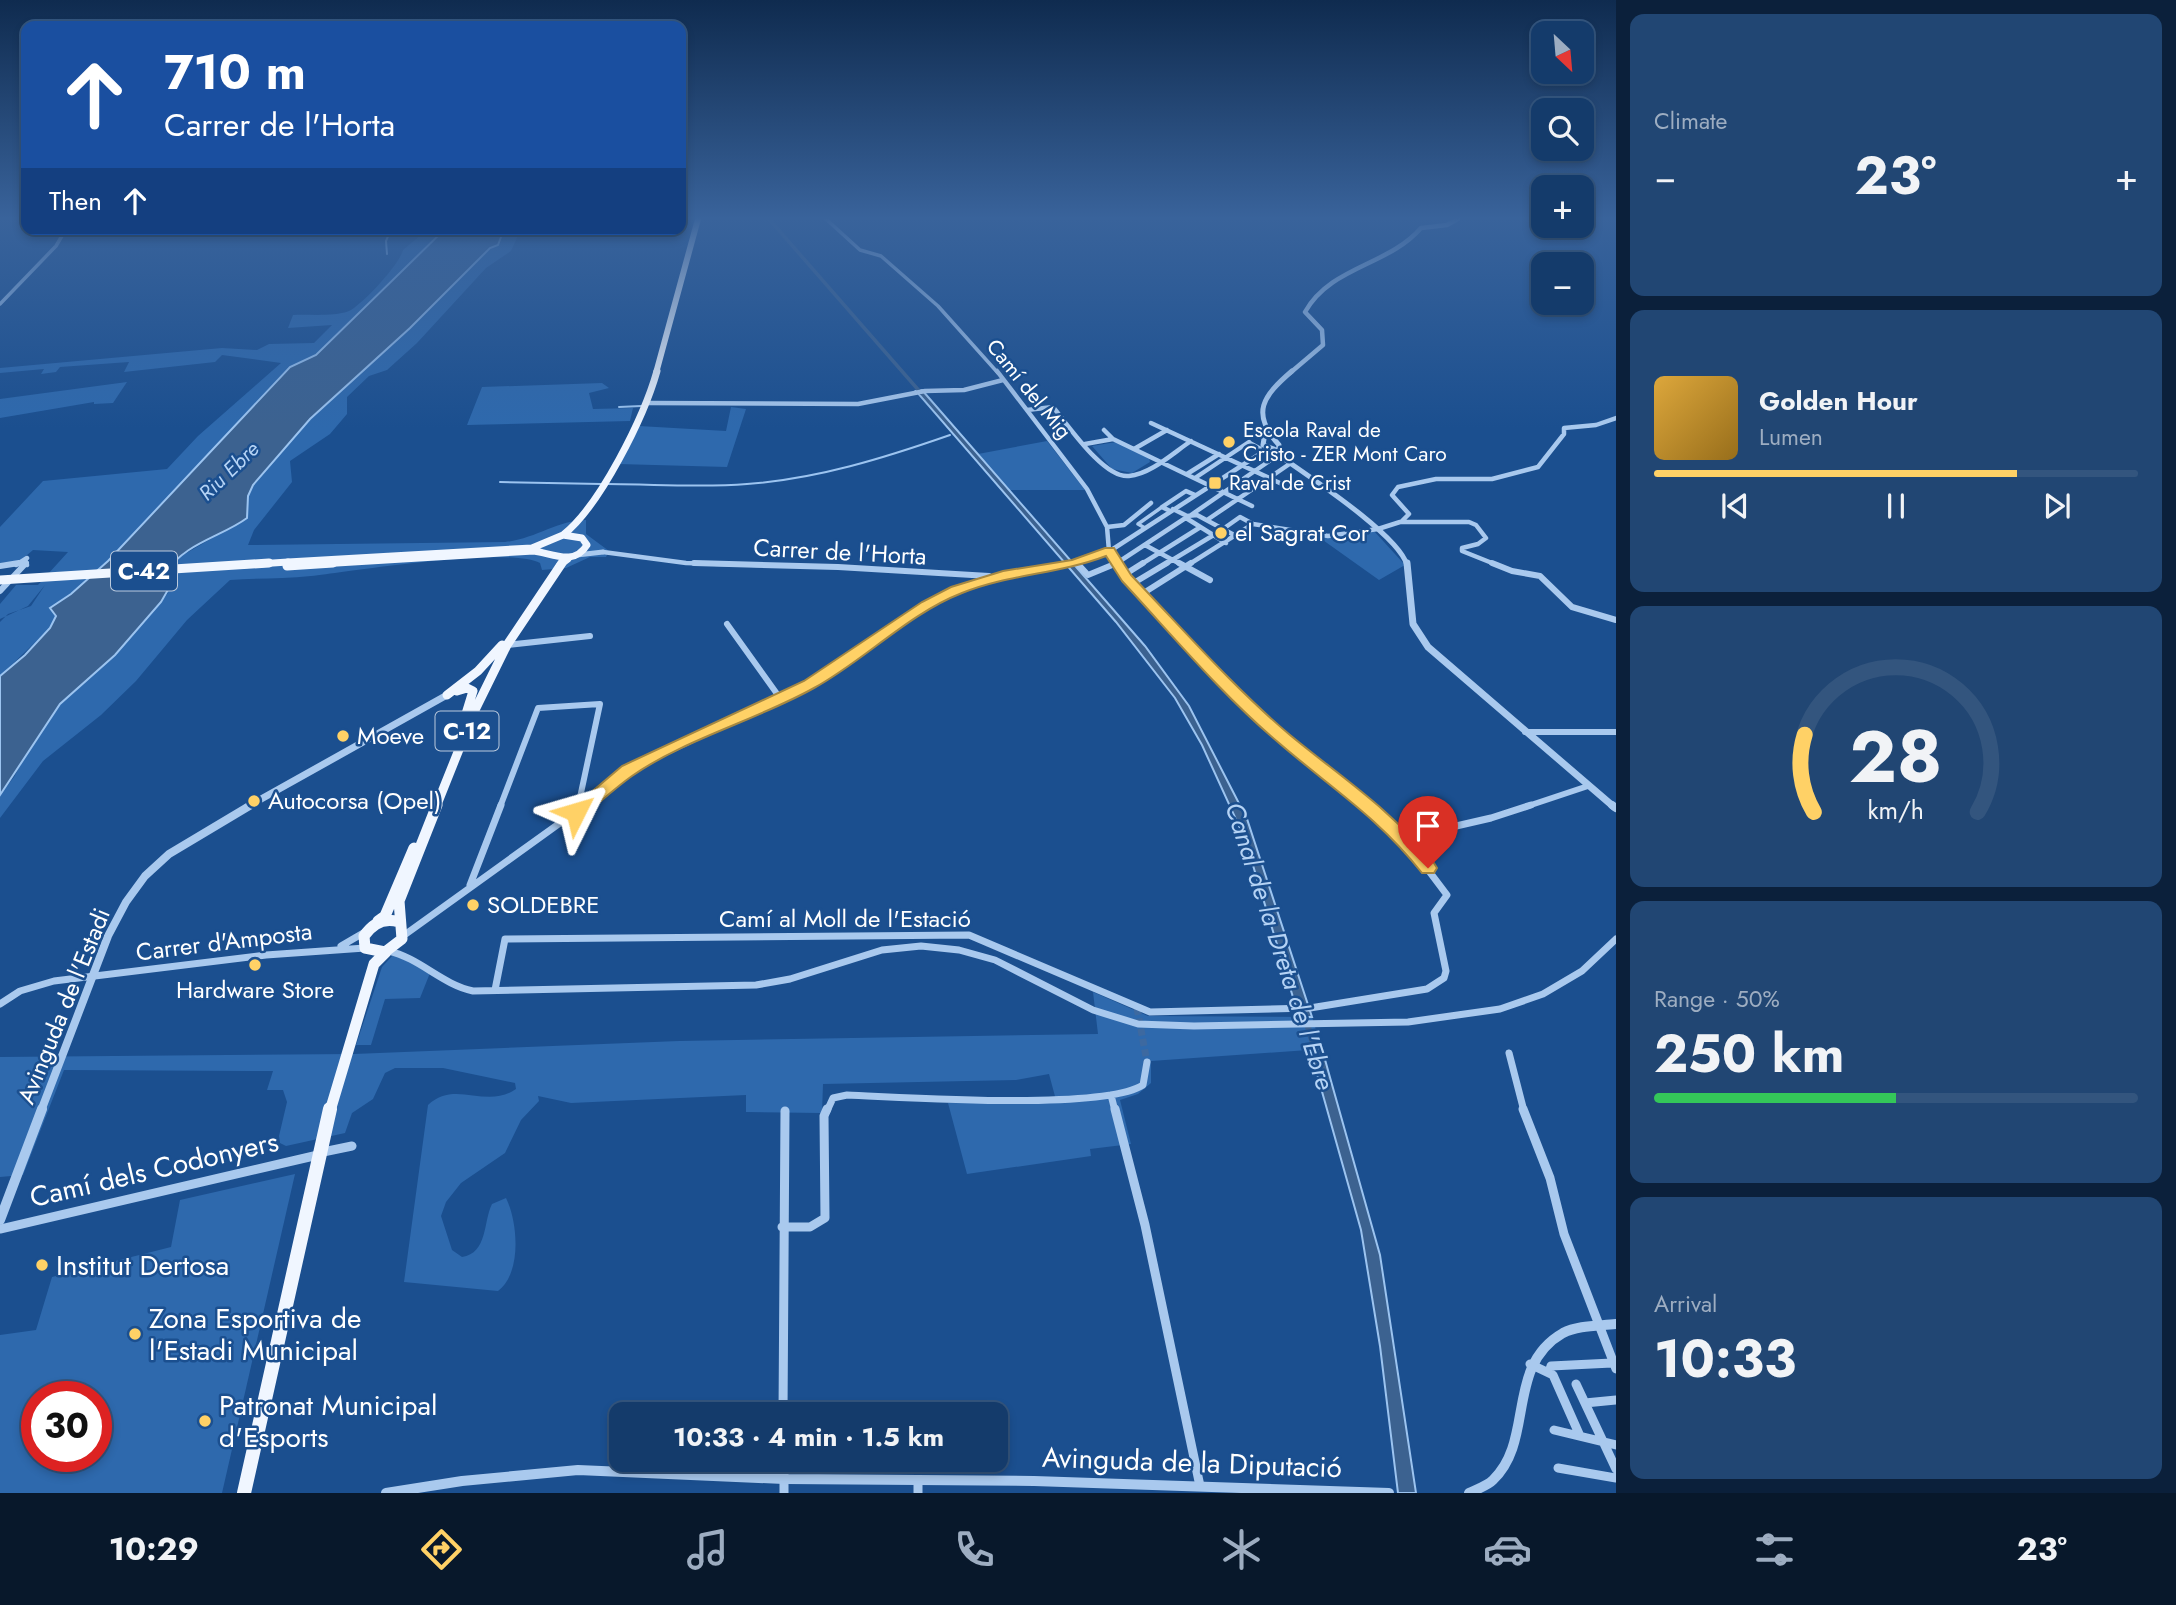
<!DOCTYPE html>
<meta charset="utf-8">
<style>
:root{--surface:#143b6b;--page:#214673;--text:#f1f3f6;--muted:#9dadc1;--line:#33557e;--accent:#ffd166}
body{margin:0;font-family:Jost,sans-serif;background:var(--page);color:var(--text);height:100vh;display:flex;flex-direction:column;font-size:26px;white-space:nowrap}
*{box-sizing:border-box;margin:0}
p{font-size:23px;color:var(--muted)}
.icon{flex:none;width:38px;height:38px;fill:none;stroke:currentColor;stroke-width:2;stroke-linecap:round;stroke-linejoin:round}
.map{position:relative;flex:1;overflow:hidden}
.details{display:flex;flex-direction:column;gap:14px;padding:14px;background:#0b203b;width:560px}
.details>*{flex:none}
.hud{position:absolute;left:21px;top:21px;width:665px;height:214px;border-radius:14px;box-shadow:0 4px 10px #0003,0 0 0 2px var(--line);background:#1a4fa0;color:#fff;overflow:hidden}
.needle{width:46px;rotate:154deg}
.controls{position:absolute;left:1531px;top:21px;display:grid;gap:14px}
.controls a{display:grid;place-items:center;width:63px;height:63px;border-radius:14px;background:var(--surface);box-shadow:0 4px 10px #0003,0 0 0 2px var(--line);font-size:35px}
.speed{position:absolute;left:21px;top:1381px;display:flex;gap:14px;font-size:35px;font-weight:700;text-align:center}
.speed>*{display:grid;place-content:center;width:91px;height:91px;border-radius:50%;background:var(--surface);box-shadow:0 4px 10px #0003,0 0 0 2px var(--line);line-height:1}
.speed .limit{border:10px solid #d22;background:#fff;color:#111}
.pin{position:absolute;display:grid;place-items:center;width:60px;height:60px;color:#fff;margin:-72px -30px;border-radius:50% 50% 50% 0;rotate:-45deg;box-shadow:0 0 7px #0007}
.pin .icon{rotate:45deg}
.me{position:absolute;width:77px;margin:-38px;rotate:50deg;stroke-linejoin:round;filter:drop-shadow(0 0 5px #0008)}
.turn{display:flex;align-items:center;gap:24px;height:147px;padding:0 28px;font-size:32px}
.turn .icon{width:91px;height:91px;stroke-width:2.5}
.turn b{display:block;font-size:49px;line-height:60px}
.then{display:flex;align-items:center;height:66px;padding:0 28px;background:#0003;gap:14px;font-size:26px}
.big{font-size:52px;font-weight:700;line-height:1.1}
.details .card{flex:1;display:flex;flex-direction:column;justify-content:center;gap:10px;min-width:0;padding:0 24px;border-radius:14px;background:var(--page)}
.details .dial{align-items:center;gap:0}
.dial svg{height:182px;overflow:visible;fill:none;stroke:var(--line);stroke-width:7;stroke-linecap:round;text-anchor:middle}
.dial text{fill:var(--text);stroke:none}
.song{display:flex;align-items:center;gap:21px}
.cover{width:84px;height:84px;border-radius:10px;background:linear-gradient(135deg,hsl(40 70% 55%),hsl(40 70% 35%))}
.played{height:7px;border-radius:4px;background:linear-gradient(90deg,var(--accent) 75%,var(--line) 75%)}
.keys{display:flex;justify-content:space-around;direction:ltr}
.heat{display:flex;justify-content:space-between;align-items:center;font-size:38px;direction:ltr}
.charge{height:10px;border-radius:5px;background:linear-gradient(90deg,#34c759 50%,var(--line) 0)}
.trip{position:absolute;left:609px;top:1402px;width:399px;height:70px;border-radius:14px;background:var(--surface);box-shadow:0 4px 10px #0003,0 0 0 2px var(--line);font-weight:700;line-height:70px;text-align:center}
.menu{display:flex;height:112px;justify-content:space-around;align-items:center;background:#08182b;color:var(--muted)}
.menu .icon{width:49px;height:49px}
.menu .active{color:var(--accent)}
.menu b{font-size:32px;color:var(--text)}
main{display:flex;flex:1;min-height:0}
.map>svg:first-child{display:block}
</style>
<main>
<div class="map">
<svg width="1616" height="1493" viewBox="0 0 1616 1493">
<rect width="100%" height="100%" fill="#1b4f8f"/>
<path fill="#2e69ad" fill-rule="evenodd" d="M428 229H445L316 355 290 367 108 561 71 594 50 608 56 616 50 628 0 676V622L8 614 31 606 45 585 28 606 0 619V604L16 585H38L68 552 33 550 20 561 0 563V527L43 481 167 469 198 436 281 363 222 355 215 362 124 372 129 362 60 367 56 372 41 374 44 369 0 373V368L222 348 257 350 269 344 314 343 332 325 288 328 293 315C309 314 333 317 349 311 362 305 400 264 403 250Z
M504 229H521L511 251 486 268 417 343 387 370 369 376 347 397V414L330 434 290 461 292 482 254 530 248 545 505 542C535 539 558 520 586 520V534L609 551 606 557H590L566 568 542 570 540 563C507 546 354 571 311 576 284 579 257 578 230 580L187 620 136 681 101 715 43 761 0 818V795L14 777 28 751 60 704 115 655 161 602 168 593 170 567 183 555 247 518 248 496 253 485 310 419 410 328 490 248 500 243Z
M127 382 113 403 94 404V402L0 418V399Z
M602 383 609 388 589 393 593 409 633 408 630 421 467 425 482 387Z
M731 407 746 409 727 467 618 464 639 426 726 431Z
M1047 441 1085 490H1009L978 454Z
M1116 442 1149 458 1150 462 1132 473 1112 469 1092 446Z
M1374 531 1405 565 1379 580 1320 538Z
M393 955H397L430 973 420 998 385 999 371 1045H356L382 967Z
M1093 992 1148 1016 1312 1017 1322 1049 1151 1061V1083L1138 1094 1120 1100 1131 1144 1090 1149 1091 1156 967 1174 948 1103 1056 1100 1049 1074 1016 1080 823 1084 822 1113 746 1112V1095L571 1103 538 1096 539 1101 521 1120 505 1153 461 1183 446 1202 441 1216 452 1250 462 1257C488 1253 483 1222 492 1204L506 1198C518 1222 522 1273 498 1291L404 1282 428 1105C455 1079 486 1110 516 1089L515 1083 443 1068H395L385 1073 373 1099 352 1113 345 1133 286 1146 280 1143 279 1136 287 1102 283 1090H267L273 1071 64 1070 23 1175 0 1177V1057L354 1054 679 1041 1098 1034Z
M295 1174 222 1493H0V1335L36 1330 52 1277 171 1247 180 1200ZM37 1396H96V1456H37Z"/>
<path fill="#3c6290" stroke="#9cc4f0" stroke-width="2" d="M445 229H504L498 245 490 248 410 328 310 419 253 485 248 496 247 518C223 536 183 544 167 572L172 583 161 602 115 655 60 704 0 795V676L25 655 50 628 56 616 50 608 71 594 108 561 290 367 316 355Z
M922 390 1145 646 1189 706 1247 819 1312 1017H1299L1245 839 1202 745 1175 698 1116 622 916 391Z
M1310 1049H1322L1380 1255 1416 1493H1398L1380 1346 1361 1230Z"/>
<g fill="none" stroke-linecap="round" stroke-linejoin="round">
<path stroke="#9cc4f0" stroke-width="2" d="M387 254 386 241 391 229
M619 407 641 406
M500 482 601 484
M607 484C654 484 700 488 747 484 817 479 884 458 950 435"/>
<path stroke="#3c6290" stroke-width="3.5" d="M769 219 921 393"/>
<path stroke="#3c6290" stroke-width="6" d="M1303 1011 1317 1056"/>
<path stroke="#3d69a0" stroke-width="7" stroke-dasharray="7 3.5" stroke-linecap="butt" d="M1137 1008 1147 1062"/>
<path stroke="#a9c9ee" stroke-width="3.5" d="M1249 442 1260 448
M1145 528 1138 524 1162 507"/>
<path stroke="#a9c9ee" stroke-width="3.5" d="M826 219 860 250 881 256 938 306 998 373
M0 304 56 246 66 229"/>
<path stroke="#a9c9ee" stroke-width="4.5" d="M997 371 1087 489 1107 527 1109 551 1118 565
M648 403 858 404 925 391 964 390 1003 380
M1027 410 1053 407C1068 425 1104 479 1129 476 1151 474 1173 453 1191 441
M1151 423 1282 484
M1104 430 1113 439
M1085 444 1113 439 1252 506
M1134 449 1167 430
M1187 474 1219 454
M1195 478 1249 442
M1173 509 1187 516 1197 515 1236 536
M1170 511 1162 507 1186 491 1195 495
M1191 515 1278 455
M1186 518 1226 543
M1207 520 1288 465
M1402 521 1409 514 1392 495 1398 487 1436 479H1492L1538 467 1564 434V428L1596 425 1616 418
M1107 527 1124 525 1151 503
M1223 529 1240 517 1253 524 1328 536 1378 529 1400 522H1469L1476 525 1486 538 1478 544 1462 548V551L1497 565
M1145 545 1182 565
M603 552 686 563 760 565
M26 562 27 565
M1077 563 1079 565
M16 565 27 558
M1070 565 1113 549 1269 448
M1114 565 1184 519
M1140 565 1199 528
M1164 565 1212 536
M1188 565 1253 524"/>
<path stroke="#a9c9ee" stroke-width="6" d="M694 563 838 567 989 576
M1077 563 1088 575 1117 563
M1117 563 1127 578 1284 738 1372 807
M1179 563 1210 580
M1492 563 1512 571 1540 576 1572 607 1616 620
M0 566 19 563
M1000 575 1075 563
M1124 575 1143 563
M1132 584 1167 563
M0 591 26 563
M1142 594 1191 563
M727 624 780 698
M507 645 590 636
M1525 732H1616
M500 807 538 708 600 704 578 807
M583 807 628 771 809 684 927 605 956 590 1003 575
M1525 807 1588 786"/>
<path stroke="#a9c9ee" stroke-width="7" d="M577 810 578 805
M1404 838 1491 818 1531 805
M470 885 501 805
M403 936 585 805
M341 946 365 932
M388 951C420 958 441 984 473 991L756 985 790 979 882 950 921 946 959 950 995 960 1093 1010 1138 1024 1194 1026 1408 1022 1500 1009 1543 994 1582 971 1616 939
M495 990 505 939 969 935 1150 1012 1310 1008 1427 989 1444 978 1446 971 1434 913 1447 895 1404 838 1369 805
M0 1004 20 991 54 981 266 955 365 948
M1509 1053 1524 1111
M1111 1095 1115 1111
M827 1111 833 1098 847 1095C904 1097 1103 1111 1143 1085L1147 1062"/>
<path stroke="#a9c9ee" stroke-width="9" d="M1115 1109 1145 1225 1200 1486
M1523 1109 1550 1178 1564 1234 1616 1369
M323 1152 352 1146
M782 1227H810L825 1218 824 1116 827 1109
M0 1229 318 1155
M1530 1364 1553 1375 1580 1436
M1549 1373 1551 1366 1612 1363
M1576 1384 1616 1469
M1585 1403 1616 1400
M783 1414 785 1111
M1554 1430 1616 1445
M784 1460V1493
M1558 1468 1616 1478
M918 1480V1493"/>
<path stroke="#a9c9ee" stroke-width="4.5" d="M1290 373 1323 345 1322 330 1305 312C1331 266 1388 266 1421 228L1447 225 1458 219"/>
<path stroke="#a9c9ee" stroke-width="5" d="M1265 433 1263 445 1274 449
M1270 449C1300 471 1398 533 1407 565
M1278 454 1279 445C1250 413 1263 396 1292 371
M577 555 603 552"/>
<path stroke="#a9c9ee" stroke-width="7" d="M1407 563 1413 624 1428 647 1614 807
M247 807 447 695"/>
<path stroke="#a9c9ee" stroke-width="8" d="M1612 805 1616 808
M41 1111 108 936 126 902 145 876 169 854 251 805"/>
<path stroke="#a9c9ee" stroke-width="10" d="M0 1220 42 1109
M386 1493 462 1481 578 1470 784 1479 1034 1481 1389 1493
M1469 1493C1477 1489 1487 1486 1493 1480 1535 1440 1505 1366 1563 1333 1578 1325 1599 1326 1616 1324"/>
<path stroke="#f0f6ff" stroke-width="6" d="M656 373 698 219"/>
<path stroke="#f0f6ff" stroke-width="7" d="M563 535C600 506 644 417 657 371
M288 562 532 548 563 535 582 538 587 545C574 566 554 554 534 551L304 565
M560 565 568 559"/>
<path stroke="#f0f6ff" stroke-width="9" d="M287 566 333 563
M457 691 467 688 473 691 465 717
M447 695 478 671 502 645
M436 807 474 712 507 645 562 563"/>
<path stroke="#f0f6ff" stroke-width="11" d="M378 921 385 916 414 848
M399 922C384 917 373 923 364 936L365 948 385 952 402 939 399 901 437 805
M330 1111 374 964 386 952"/>
<path stroke="#f0f6ff" stroke-width="14" d="M244 1493 330 1109"/>
<path stroke="#f0f6ff" stroke-width="7" d="M241 565 288 562"/>
<path stroke="#f0f6ff" stroke-width="9" d="M0 580 269 563"/>
</g>
<linearGradient id="sky" x2="0" y2="1"><stop stop-color="#0f2b4f"/><stop offset="0.51" stop-color="#39639b"/><stop offset="1" stop-color="#39639b" stop-opacity="0"/></linearGradient>
<rect width="1616" height="428" fill="url(#sky)"/>
<path fill="#ffd166" stroke="#a68842" stroke-width="2" d="M1105 548H1114L1131 575C1183 629 1233 687 1290 735 1342 778 1391 809 1434 863L1437 868 1434 873H1422C1378 817 1331 788 1279 743 1222 695 1173 636 1122 581L1106 556C1059 574 1009 574 962 593 908 614 865 660 814 688 757 720 685 739 632 776 615 788 599 803 582 817L576 818 568 812 622 766 804 681 922 602 951 587 1003 571 1072 560Z"/>
<g fill="#ffd166" stroke="#1b4f8f" stroke-width="2.5">
<circle cx="1229" cy="442" r="7"/>
<rect x="1208" y="476" width="14" height="14" rx="3.5"/>
<circle cx="1221" cy="533" r="7"/>
<circle cx="343" cy="736" r="7"/>
<circle cx="254" cy="801" r="7"/>
<circle cx="473" cy="905" r="7"/>
<circle cx="255" cy="965" r="7"/>
<circle cx="42" cy="1265" r="7"/>
<circle cx="135" cy="1334" r="7"/>
<circle cx="205" cy="1421" r="7"/>
</g>
<g text-anchor="middle" stroke-width="5" stroke-linejoin="round" paint-order="stroke">
<g font-size="21" fill="#fff" stroke="#1b4f8f">
<text transform="translate(1029 389) rotate(51)" y="7">Camí del Mig</text>
</g>
<g font-size="21" fill="#fff" stroke="#1b4f8f" text-anchor="start">
<text x="1243" y="437">Escola Raval de<tspan x="1243" dy="24">Cristo - ZER Mont Caro</tspan></text>
<text x="1229" y="490">Raval de Crist</text>
</g>
<g font-size="21" font-style="italic" fill="#b5d3f5" stroke="#1b4f8f">
<text transform="translate(229 471) rotate(-44)" y="7">Riu Ebre</text>
</g>
<g fill="#1b4f8f" stroke="#bbcadd" stroke-width="2">
<rect x="111" y="551.5" width="66" height="39" rx="5"/>
<rect x="435.5" y="711.5" width="63" height="39" rx="5"/>
</g>
<g font-size="23" font-weight="bold" fill="#fff">
<text x="144" y="579">C-42</text>
<text x="467" y="739">C-12</text>
</g>
<g font-size="24" fill="#fff" stroke="#1b4f8f" text-anchor="start">
<text x="1235" y="541">el Sagrat Cor</text>
<text x="357" y="744">Moeve</text>
<text x="268" y="809">Autocorsa (Opel)</text>
<text x="487" y="913">SOLDEBRE</text>
<text x="255" y="998" text-anchor="middle">Hardware Store</text>
</g>
<g font-size="24" fill="#fff" stroke="#1b4f8f">
<text transform="translate(840 552) rotate(3)" y="8">Carrer de l'Horta</text>
<text x="845" y="927">Camí al Moll de l'Estació</text>
<text transform="translate(224 942) rotate(-7)" y="8">Carrer d'Amposta</text>
<text transform="translate(64 1006) rotate(-68)" y="8">Avinguda de l'Estadi</text>
</g>
<g font-size="26" font-style="italic" fill="#b5d3f5" stroke="#1b4f8f">
<text transform="translate(1280 946) rotate(72)" y="9">Canal de la Dreta de l'Ebre</text>
</g>
<g font-size="28" fill="#fff" stroke="#1b4f8f">
<text transform="translate(154 1169) rotate(-13)" y="10">Camí dels Codonyers</text>
<text transform="translate(1192 1462) rotate(2)" y="10">Avinguda de la Diputació</text>
</g>
<g font-size="28" fill="#fff" stroke="#1b4f8f" text-anchor="start">
<text x="56" y="1275">Institut Dertosa</text>
<text x="149" y="1328">Zona Esportiva de<tspan x="149" dy="32">l'Estadi Municipal</tspan></text>
<text x="219" y="1415">Patronat Municipal<tspan x="219" dy="32">d'Esports</tspan></text>
</g>
</g>
</svg>
<div class="controls">
<a><svg class="needle" viewBox="-14 -14 28 28"><path d="M0-13l5 13h-10z" fill="#e53935"/><path d="M0 13l5-13h-10z" fill="#9dadc1"/></svg></a>
<a><svg class="icon" aria-label="search" viewBox="0 0 24 24"><circle cx="10" cy="10" r="6"/><path d="M15 15l6 6"/></svg></a>
<a>+</a>
<a>−</a>
</div>
<div class="speed"><div class="limit">30</div></div>
<div class="pin" style="left:1428px;top:868px;background:#d93025"><svg class="icon" aria-label="arrive" viewBox="0 0 24 24"><path d="M6 21V4h12l-3 4 3 4H6"/></svg></div>
<svg class="me" style="left:576px;top:812px" viewBox="-20 -20 40 40"><path d="M0-17L14 15 0 8-14 15z" fill="#ffd166" stroke="#fff" stroke-width="4"/></svg>
<div class="trip">10:33 · 4 min · 1.5 km</div>
<div class="hud">
<div class="turn"><svg class="icon" aria-label="ahead" viewBox="0 0 24 24"><path d="M12 20V5M6 11l6-6 6 6"/></svg><div><b>710 m</b>Carrer de l'Horta</div></div>
<div class="then">Then<svg class="icon" aria-label="ahead" viewBox="0 0 24 24"><path d="M12 20V5M6 11l6-6 6 6"/></svg></div>
</div>
</div>
<section class="details">
<div class="card"><p>Climate</p>
<div class="heat"><a>−</a><b class="big">23°</b><a>+</a></div>
</div>
<div class="card">
<div class="song"><i class="cover"></i><div><b>Golden Hour</b><p>Lumen</p></div></div>
<div class="played"></div>
<div class="keys"><svg class="icon" aria-label="previous" viewBox="0 0 24 24"><path d="M18 5L8 12l10 7zM5 5v14"/></svg><svg class="icon" aria-label="pause" viewBox="0 0 24 24"><path d="M8 5v14M16 5v14"/></svg><svg class="icon" aria-label="next" viewBox="0 0 24 24"><path d="M6 5l10 7-10 7zM19 5v14"/></svg></div>
</div>
<div class="card dial"><svg viewBox="0 0 100 80">
<path d="M14 69A42 42 0 1 1 86 69"/>
<path d="M14 69A42 42 0 0 1 10 35" stroke="#ffd166"/>
<text x="50" y="56" font-size="32" font-weight="700">28</text>
<text x="50" y="72" font-size="11">km/h</text>
</svg></div>
<div class="card"><p>Range · 50%</p><b class="big">250 km</b><div class="charge"></div></div>
<div class="card"><p>Arrival</p><b class="big">10:33</b></div>
</section>
</main>
<nav class="menu">
<b>10:29</b>
<svg class="icon active" aria-label="directions" viewBox="0 0 24 24"><path d="M12 3l9 9-9 9-9-9zM9 14v-3h6M13 9l2 2-2 2"/></svg>
<svg class="icon" aria-label="music" viewBox="0 0 24 24"><path d="M9 18V5l10-2v13"/><circle cx="6" cy="18" r="3"/><circle cx="16" cy="16" r="3"/></svg>
<svg class="icon" aria-label="phone" viewBox="0 0 24 24"><path d="M5 4h4l2 5-3 2q2 4 5 5l2-3 5 2v4C11 20 4 13 5 4z"/></svg>
<svg class="icon" aria-label="climate" viewBox="0 0 24 24"><path d="M12 3v18M4 7l16 10M4 17L20 7"/></svg>
<svg class="icon" aria-label="car" viewBox="0 0 24 24"><path d="M5 17H2v-5l4-1 3-4h7l3 4 3 1v5h-3M9 17h6M6 11h13"/><circle cx="7" cy="17" r="2"/><circle cx="17" cy="17" r="2"/></svg>
<svg class="icon" aria-label="filters" viewBox="0 0 24 24"><path d="M4 7h16M4 17h16"/><circle cx="9" cy="7" r="2"/><circle cx="15" cy="17" r="2"/></svg>
<b>23°</b>
</nav>
